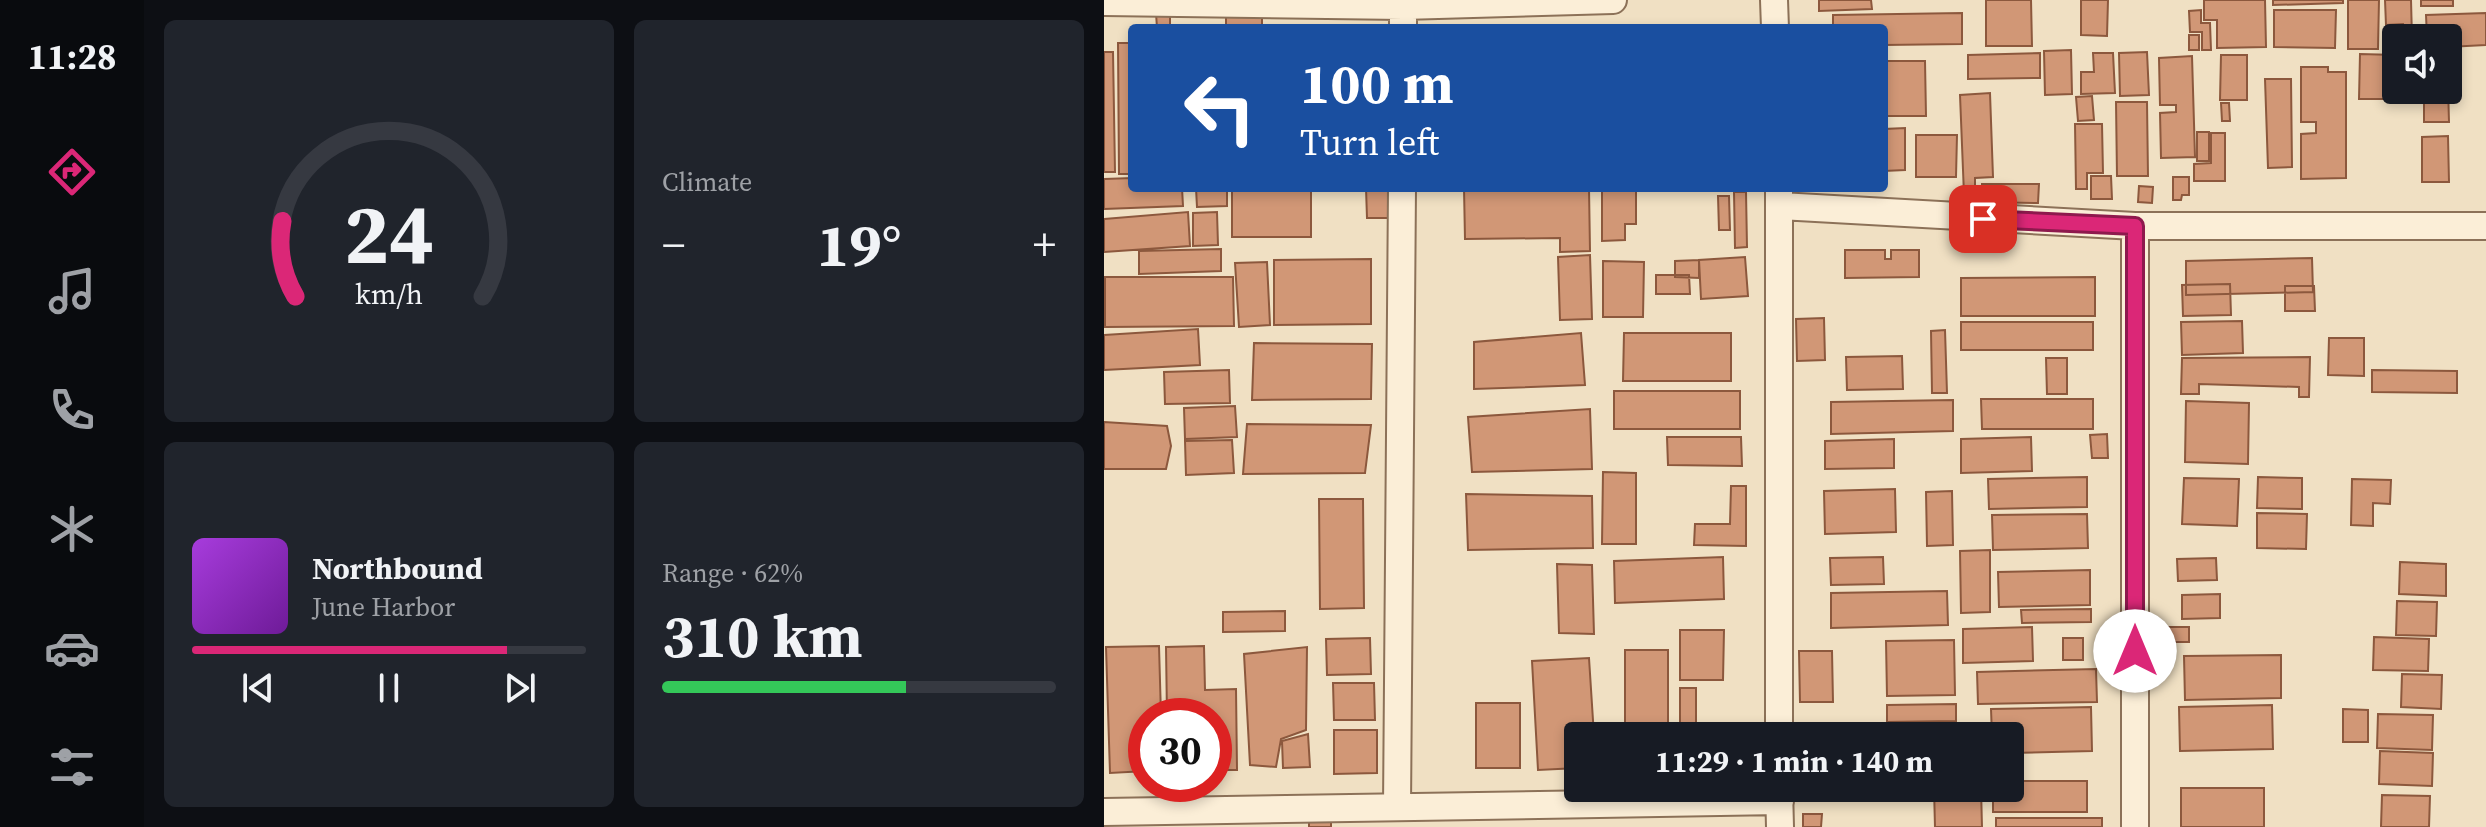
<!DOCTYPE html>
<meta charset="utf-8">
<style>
:root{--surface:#171b24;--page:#20242c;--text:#f1f3f6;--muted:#9ea1a6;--line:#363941;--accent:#db2777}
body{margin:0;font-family:"Source Serif 4",serif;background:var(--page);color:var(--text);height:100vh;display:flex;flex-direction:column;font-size:30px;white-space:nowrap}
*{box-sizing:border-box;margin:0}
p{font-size:26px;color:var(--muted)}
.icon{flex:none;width:44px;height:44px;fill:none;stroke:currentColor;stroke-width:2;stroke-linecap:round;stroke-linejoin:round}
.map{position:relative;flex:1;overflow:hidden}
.side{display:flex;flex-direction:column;gap:20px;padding:20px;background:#0d0f14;width:960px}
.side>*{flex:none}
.banner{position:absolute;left:24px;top:24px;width:760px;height:168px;border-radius:8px;box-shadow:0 4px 12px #0003;background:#1a4fa0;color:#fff;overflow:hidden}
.tools{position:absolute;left:1278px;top:24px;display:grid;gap:16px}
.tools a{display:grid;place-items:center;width:80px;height:80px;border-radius:8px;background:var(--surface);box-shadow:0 4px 12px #0003;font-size:40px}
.speed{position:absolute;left:24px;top:698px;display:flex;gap:16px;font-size:40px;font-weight:700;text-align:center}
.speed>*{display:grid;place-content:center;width:104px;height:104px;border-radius:50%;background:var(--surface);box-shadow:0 4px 12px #0003;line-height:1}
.speed .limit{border:12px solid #d22;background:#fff;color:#111}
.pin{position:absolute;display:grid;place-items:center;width:68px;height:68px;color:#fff;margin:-34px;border-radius:16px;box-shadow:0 4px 12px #0006}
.me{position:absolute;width:88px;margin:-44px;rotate:0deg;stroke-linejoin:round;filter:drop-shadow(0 0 6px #0008)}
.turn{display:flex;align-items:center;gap:28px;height:168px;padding:0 40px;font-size:36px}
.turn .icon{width:104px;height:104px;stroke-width:2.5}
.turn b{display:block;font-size:56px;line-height:68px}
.big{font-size:60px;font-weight:700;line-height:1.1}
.side .card{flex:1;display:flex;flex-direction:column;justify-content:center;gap:12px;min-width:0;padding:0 28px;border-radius:12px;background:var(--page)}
.side .dial{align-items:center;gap:0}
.dial svg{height:208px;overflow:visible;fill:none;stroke:var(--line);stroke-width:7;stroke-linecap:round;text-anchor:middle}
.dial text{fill:var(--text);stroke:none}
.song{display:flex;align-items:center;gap:24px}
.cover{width:96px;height:96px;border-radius:12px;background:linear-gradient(135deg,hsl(280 70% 55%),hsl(280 70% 35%))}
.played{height:8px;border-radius:4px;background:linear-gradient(90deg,var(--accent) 80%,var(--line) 80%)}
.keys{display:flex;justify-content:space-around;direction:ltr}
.heat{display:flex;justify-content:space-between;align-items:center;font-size:44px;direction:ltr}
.charge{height:12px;border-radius:6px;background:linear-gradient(90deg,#34c759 62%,var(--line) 0)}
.side .tiles{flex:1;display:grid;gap:20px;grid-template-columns:repeat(2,1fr)}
.trip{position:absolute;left:460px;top:722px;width:460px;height:80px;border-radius:8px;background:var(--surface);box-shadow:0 4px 12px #0003;font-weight:700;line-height:80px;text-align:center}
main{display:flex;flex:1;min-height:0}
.tab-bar{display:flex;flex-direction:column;width:144px;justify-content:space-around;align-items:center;background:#090b0e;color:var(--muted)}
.tab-bar .icon{width:56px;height:56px}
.tab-bar .active{color:var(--accent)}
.tab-bar b{font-size:36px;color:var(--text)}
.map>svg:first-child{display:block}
</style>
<main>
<nav class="tab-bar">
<b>11:28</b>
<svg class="icon active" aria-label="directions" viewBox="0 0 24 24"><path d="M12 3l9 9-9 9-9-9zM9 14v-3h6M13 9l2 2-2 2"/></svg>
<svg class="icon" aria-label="music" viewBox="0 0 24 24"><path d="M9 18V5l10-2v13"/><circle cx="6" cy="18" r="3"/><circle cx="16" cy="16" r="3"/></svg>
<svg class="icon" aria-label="phone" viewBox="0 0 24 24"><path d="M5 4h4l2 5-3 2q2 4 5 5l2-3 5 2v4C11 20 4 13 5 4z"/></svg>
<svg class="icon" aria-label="climate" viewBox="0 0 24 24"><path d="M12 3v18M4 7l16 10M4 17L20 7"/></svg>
<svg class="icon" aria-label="car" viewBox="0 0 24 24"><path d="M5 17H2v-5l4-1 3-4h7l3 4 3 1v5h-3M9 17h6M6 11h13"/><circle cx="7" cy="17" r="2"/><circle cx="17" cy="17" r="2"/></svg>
<svg class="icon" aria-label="filters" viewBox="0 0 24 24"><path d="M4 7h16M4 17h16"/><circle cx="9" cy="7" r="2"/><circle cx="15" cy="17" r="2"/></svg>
</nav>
<section class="side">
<div class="tiles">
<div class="card dial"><svg viewBox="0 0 100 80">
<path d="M14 69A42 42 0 1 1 86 69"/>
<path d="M14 69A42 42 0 0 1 9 40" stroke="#db2777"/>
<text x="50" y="56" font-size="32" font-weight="700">24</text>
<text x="50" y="72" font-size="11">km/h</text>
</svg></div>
<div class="card"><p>Climate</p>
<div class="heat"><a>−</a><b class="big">19°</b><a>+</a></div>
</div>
<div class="card">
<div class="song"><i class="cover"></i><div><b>Northbound</b><p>June Harbor</p></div></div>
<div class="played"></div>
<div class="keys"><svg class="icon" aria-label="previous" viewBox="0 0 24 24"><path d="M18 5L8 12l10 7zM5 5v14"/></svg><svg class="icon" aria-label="pause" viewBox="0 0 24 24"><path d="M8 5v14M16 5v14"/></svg><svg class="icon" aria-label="next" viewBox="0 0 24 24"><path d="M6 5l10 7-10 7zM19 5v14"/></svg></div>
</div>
<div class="card"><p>Range · 62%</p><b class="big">310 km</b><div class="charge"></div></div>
</div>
</section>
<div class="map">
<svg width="1382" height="827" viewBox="0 0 1382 827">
<rect width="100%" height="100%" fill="#f0e0c3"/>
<path fill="#d19776" stroke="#8c583d" stroke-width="2" d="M715 0H767L768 9 715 11Z
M882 0H927L928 46H882Z
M977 0H1004L1003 36 977 35Z
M1100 0H1161L1162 47 1113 48V20H1100Z
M1169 0H1239V3L1169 5Z
M1244 0H1275L1274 49H1244Z
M1281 0H1307L1308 38H1300L1299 24 1282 25Z
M1317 0H1349V6H1317Z
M1097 10V23H1106L1107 50H1098V32H1086L1085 11Z
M1170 10H1232L1231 48 1170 47Z
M122 11H158V28H122Z
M52 13H66V28H53Z
M858 13V44L780 45V28H729V15Z
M1382 13V45L1344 47V38H1323L1322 15Z
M1085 35H1095V50H1085Z
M14 43H28V174H15Z
M967 50 968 94 941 95 940 51Z
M0 52H9L11 172H0Z
M1043 52 1045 95 1016 96 1015 53Z
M936 53V78L864 79V55Z
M989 53H1009L1011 93 977 94V72H990Z
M1256 54 1292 55V90H1317V99H1255Z
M1117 55H1143V100H1116Z
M1088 56 1091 157 1057 158 1056 113 1072 112V105H1056L1055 58Z
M780 61H821L822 116H780Z
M1197 67H1224V72H1242V178L1197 179V134L1212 133V122H1197Z
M1161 79H1187L1188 167 1164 168Z
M1344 86 1345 122H1320V90H1344Z
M886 93 889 177 871 178V194L860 195 856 95Z
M988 96 990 120 974 121 972 97Z
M1012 102H1043L1044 176H1013Z
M1117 103H1125L1126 121H1118Z
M971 124H998L999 173H983V189H972Z
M801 128V170L780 171V129Z
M1093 132H1105V161H1093Z
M1107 133H1121V181H1090V164L1107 163Z
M812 135H853L852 177H812Z
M1344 136 1345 182H1318V137Z
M987 176H1007L1008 199H987Z
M1069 177H1085V195H1078L1077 200H1069Z
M28 178V188H78L79 206 0 209V179Z
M878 184H935L934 203 878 202Z
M1035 186 1049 187 1048 203 1034 202Z
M92 188H123V206L93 207Z
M128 188H207V237H128Z
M262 188H286L287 218H263Z
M360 188H485L486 251 456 252V238L361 239Z
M498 188H532V224H521V240L498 241Z
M630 192H642L643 247 631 248Z
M614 196H625L626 230H615Z
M84 212 86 246 0 252V219Z
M113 212 114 245 89 246V213Z
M117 249V271L35 274V251Z
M741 250H781V259H787V250H815V277L741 278Z
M486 255 488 319 456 320 454 257Z
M641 257 644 296 597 299 595 260Z
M1208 258 1209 292 1082 295V261Z
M267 259V324L170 325V260Z
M595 260V278L571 277V261Z
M499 261 540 262 539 317H499Z
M163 262 166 325 135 327 131 263Z
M552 275H585L586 294H552Z
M1 277H129L130 326 1 327Z
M991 277V316H857V278Z
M1126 284 1127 315 1079 316 1078 285Z
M1181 286H1210L1211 311H1181Z
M720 318 721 360 693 361 692 319Z
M1138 321 1139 353 1078 355 1077 322Z
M857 322H989V350H857Z
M94 329 96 365 0 370V335Z
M841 330 843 393H828L827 331Z
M477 333 481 385 370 389V342Z
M520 333H627V381H519Z
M1225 338H1260V376L1224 375Z
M150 343 268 344 267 399 148 400Z
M798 356 799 389 743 390 742 357Z
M1206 357 1205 397H1195V387L1095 384V394H1077L1078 358Z
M942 358H963V394H943Z
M125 370 126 403 61 404 60 372Z
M1268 370 1353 371V393L1268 392Z
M510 391H636V429H510Z
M877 399H989V429H878Z
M849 400V431L727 434V402Z
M1082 401 1145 403 1144 464 1081 462Z
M131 406 133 437 81 439 80 408Z
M486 409 488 469 368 472 364 417Z
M0 422 63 426 67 446 62 469H0Z
M143 424 267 425 261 473 139 474Z
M1003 434 1004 458H988L986 435Z
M563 437H637L638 466 564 465Z
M927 437 928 471 857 473V439Z
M790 439V468L721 469V441Z
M128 440 130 473 82 475 81 441Z
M499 472 532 473V544H498Z
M983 477V507L885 509 884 479Z
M1154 477 1198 478V509L1153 508Z
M1080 478 1135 479 1133 526 1078 524Z
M1248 479 1287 480 1286 504 1269 503V526L1247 525Z
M627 486H642V546L590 545 591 524H626Z
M791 489 792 532 721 534 720 491Z
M848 491 849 545 823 546 822 492Z
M362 494 488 496 489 548 364 550Z
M215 499H259L260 608 216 609Z
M1153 513 1203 514 1202 549 1153 548Z
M983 514 984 548 889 550 888 515Z
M886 550V612L857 613 856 551Z
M619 557 620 599 511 603 510 561Z
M779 557 780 584 727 585 726 558Z
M1112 558 1113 580 1074 581 1073 559Z
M1296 562 1342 564V596L1295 594Z
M453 564 488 565 490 634 455 633Z
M986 570V605L895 607 894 572Z
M843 591 844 625 727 628V593Z
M1116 594V618L1078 619V595Z
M1293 601 1333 602 1332 636 1292 635Z
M987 609V622L918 623 917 610Z
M181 611V631L119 632V612Z
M928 627 929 661 859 663V629Z
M1056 627H1085V642H1056Z
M576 630H620L619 680H576Z
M1270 637 1325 639 1324 671 1269 670Z
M266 638 267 674 223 675 222 639Z
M959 638H979V660H959Z
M850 640 851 695 783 696 782 641Z
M55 646 57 716H42V771L6 773 2 647Z
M100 646 101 690 132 689 133 770H110V716H63L62 647Z
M203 647 202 730 177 739 172 767 146 765 140 654Z
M521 650H564V736H521Z
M695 651H728L729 702H696Z
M1177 655V698L1081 700 1080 656Z
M485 658 490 736H474V768L434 770 428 661Z
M992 669 993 702 874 704 873 672Z
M1298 674 1338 675 1337 709 1297 707Z
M229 683H270L271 720H230Z
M576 688H592V736H576Z
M372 703H416V768H372Z
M852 704V721L783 722V705Z
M1168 705 1169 749 1076 751 1075 707Z
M987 707 988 751 906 753V736H888L887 709Z
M1239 709 1264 710V742H1239Z
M1274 714 1329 715 1328 750 1273 748Z
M829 725V736H724L723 727Z
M230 730H273V773L230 774Z
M204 734 206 767 179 768 178 741Z
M1276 751 1329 753 1328 786 1275 784Z
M906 781H983V812H889V788H906Z
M830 788H877L878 827H831Z
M1077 788H1160V827H1077Z
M1278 795 1326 796 1325 827H1277Z
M699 814H718L717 827H699Z
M892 818H998V827H892Z
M205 822H227V827H205Z"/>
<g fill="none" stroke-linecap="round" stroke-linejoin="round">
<g stroke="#8c7158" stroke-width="30">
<path id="minor" d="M670 0 671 28
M0 2 299 6 509 0
M299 28V0
M675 192V736
M676 206 1031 226H1382
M675 788 676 827
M293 807 298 188
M0 812 676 801
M1031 827V226"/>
</g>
<use href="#minor" stroke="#fbeed7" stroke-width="26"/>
</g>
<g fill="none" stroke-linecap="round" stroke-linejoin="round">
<g stroke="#8e194d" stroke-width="20">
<path id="route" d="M879 219 1031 226V651"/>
</g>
<use href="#route" stroke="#db2777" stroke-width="14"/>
</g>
</svg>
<div class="tools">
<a><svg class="icon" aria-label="sound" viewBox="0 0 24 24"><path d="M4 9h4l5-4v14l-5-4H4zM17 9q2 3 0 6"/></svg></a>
</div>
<div class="speed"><div class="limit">30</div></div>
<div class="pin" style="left:879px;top:219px;background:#d93025"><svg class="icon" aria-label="arrive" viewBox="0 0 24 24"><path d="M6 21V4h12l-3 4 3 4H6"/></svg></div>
<svg class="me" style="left:1031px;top:651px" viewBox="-20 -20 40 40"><circle r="19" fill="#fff"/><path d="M0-13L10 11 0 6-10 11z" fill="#db2777"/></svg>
<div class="trip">11:29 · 1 min · 140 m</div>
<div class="banner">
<div class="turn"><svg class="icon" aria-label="left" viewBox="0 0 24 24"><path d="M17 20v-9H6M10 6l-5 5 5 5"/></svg><div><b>100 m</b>Turn left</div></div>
</div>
</div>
</main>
